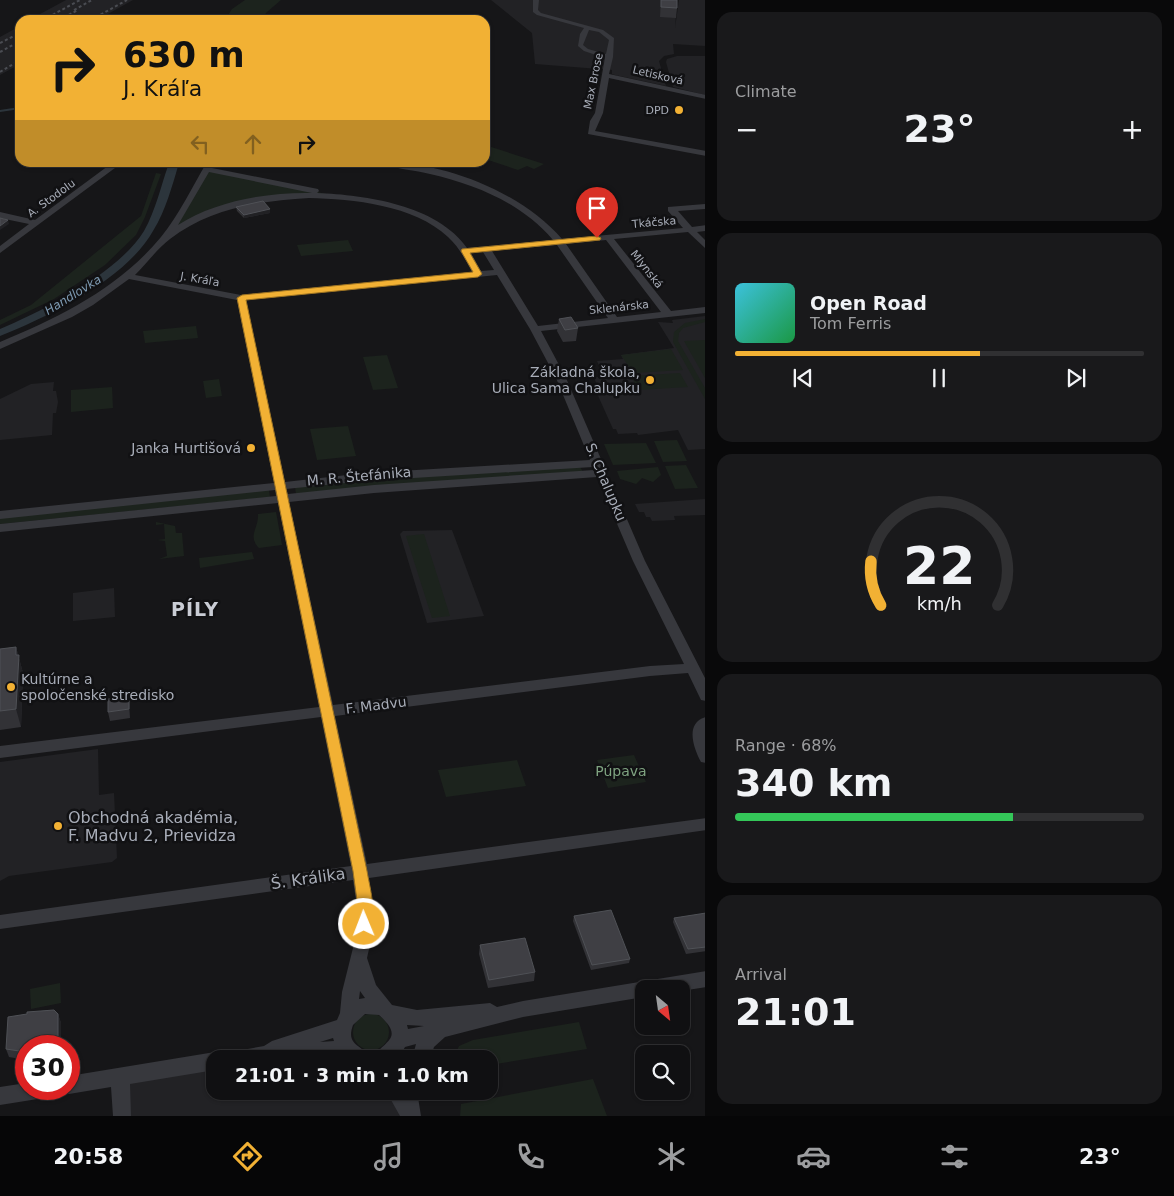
<!DOCTYPE html>
<meta charset="utf-8">
<style>
:root{--surface:#101012;--page:#19191b;--text:#f1f3f6;--muted:#9c9d9f;--line:#303032;--accent:#f2b134}
body{margin:0;font-family:"DejaVu Sans",sans-serif;background:var(--page);color:var(--text);height:100vh;display:flex;flex-direction:column;font-size:19px;white-space:nowrap}
*{box-sizing:border-box;margin:0}
p{font-size:16px;color:var(--muted)}
.icon{flex:none;width:28px;height:28px;fill:none;stroke:currentColor;stroke-width:2;stroke-linecap:round;stroke-linejoin:round}
.map{position:relative;flex:1;overflow:hidden}
.details{display:flex;flex-direction:column;gap:12px;padding:12px;background:#09090a;width:469px}
.details>*{flex:none}
.top-card{position:absolute;left:15px;top:15px;width:475px;height:152px;border-radius:15px;box-shadow:0 1px 4px #0004,0 0 0 1px var(--line);background:#f2b134;color:#111;overflow:hidden}
.needle{width:32px;rotate:151deg}
.buttons{position:absolute;left:635px;top:980px;display:grid;gap:10px}
.buttons a{display:grid;place-items:center;width:55px;height:55px;border-radius:10px;background:var(--surface);box-shadow:0 1px 4px #0004,0 0 0 1px var(--line);font-size:25px}
.speed{position:absolute;left:15px;top:1035px;display:flex;gap:10px;font-size:25px;font-weight:700;text-align:center}
.speed>*{display:grid;place-content:center;width:65px;height:65px;border-radius:50%;background:var(--surface);box-shadow:0 1px 4px #0004,0 0 0 1px var(--line);line-height:1}
.speed .limit{border:8px solid #d22;background:#fff;color:#111}
.pin{position:absolute;display:grid;place-items:center;width:42px;height:42px;color:#fff;margin:-51px -21px;border-radius:50% 50% 50% 0;rotate:-45deg;box-shadow:0 0 5px #0007}
.pin .icon{rotate:45deg}
.me{position:absolute;width:55px;margin:-28px;rotate:359deg;stroke-linejoin:round;filter:drop-shadow(0 0 4px #0008)}
.turn{display:flex;align-items:center;gap:18px;height:105px;padding:0 25px;font-size:22px}
.turn .icon{width:65px;height:65px;stroke-width:2.5}
.turn b{display:block;font-size:35px;line-height:42px}
.lanes{display:flex;align-items:center;height:48px;padding:0 25px;background:#0003;justify-content:center;gap:25px;direction:ltr}
.lanes .off{opacity:.35}
.big{font-size:38px;font-weight:800;line-height:1.1}
.details .card{flex:1;display:flex;flex-direction:column;justify-content:center;gap:8px;min-width:0;padding:0 18px;border-radius:15px;background:var(--page)}
.details .dial{align-items:center;gap:0}
.dial svg{height:130px;overflow:visible;fill:none;stroke:var(--line);stroke-width:7;stroke-linecap:round;text-anchor:middle}
.dial text{fill:var(--text);stroke:none}
.song{display:flex;align-items:center;gap:15px}
.cover{width:60px;height:60px;border-radius:8px;background:linear-gradient(135deg,hsl(190 70% 55%),hsl(140 70% 35%))}
.played{height:5px;border-radius:2px;background:linear-gradient(90deg,var(--accent) 60%,var(--line) 60%)}
.keys{display:flex;justify-content:space-around;direction:ltr}
.heat{display:flex;justify-content:space-between;align-items:center;font-size:28px;direction:ltr}
.charge{height:8px;border-radius:4px;background:linear-gradient(90deg,#34c759 68%,var(--line) 0)}
.trip{position:absolute;left:206px;top:1050px;width:292px;height:50px;border-radius:15px;background:var(--surface);box-shadow:0 1px 4px #0004,0 0 0 1px var(--line);font-weight:800;line-height:50px;text-align:center}
.dock{display:flex;height:80px;justify-content:space-around;align-items:center;background:#060607;color:var(--muted)}
.dock .icon{width:35px;height:35px}
.dock .current{color:var(--accent)}
.dock b{font-size:22px;color:var(--text)}
main{display:flex;flex:1;min-height:0}
.map>svg:first-child{display:block}
</style>
<main>
<div class="map">
<svg width="706" height="1116" viewBox="0 0 706 1116">
<rect width="100%" height="100%" fill="#161618"/>
<path fill="#222225" d="M66 0H133L97 20H29Z
M491 0H677L675 28 679 0H705V46L673 44 674 54 664 56 659 61 666 86 615 75 612 74V70L535 64 532 33Z
M20 26V64L0 75V37Z
M677 56H705V95L673 87 666 62 667 59Z
M705 316V449L688 450 678 430 638 435 637 433 618 434 616 429H613L595 389 598 388 594 377H602L598 369 600 368 597 361 623 359 621 355 674 348 658 322 673 323 672 320Z
M54 382 53 391H56L58 402 56 413H53L52 435 0 440V399L31 384Z
M705 499V515L674 516 675 520 652 521 650 517H646L644 512H639L635 504Z
M452 530 484 616 427 623 400 534 403 531Z
M114 588 115 617 73 621V593Z
M98 749 99 795 114 793 117 858 112 862 9 876 0 881V762Z
M215 1062V1091H394L407 1116H124L122 1077Z"/>
<path fill="#1c231d" d="M245 0H281L267 12 260 20H225L232 9Z
M485 145 544 164 534 169 527 166 518 170 485 159Z
M207 169 336 196 268 199 199 217 164 238Z
M156 173 161 174 145 217 136 235 105 265 54 299 0 325V320L31 305 141 216Z
M348 240 353 251 301 256 297 245Z
M705 319V322L683 328 679 333 678 341 705 388V399L673 342 674 332 685 323Z
M196 326 198 338 145 343 143 331Z
M706 340V378H705L684 341Z
M671 349 683 370 633 373 621 355Z
M387 355 398 388 373 390 363 357Z
M680 373 688 387 638 390 631 376Z
M219 379 222 396 206 398 203 381Z
M112 387 113 408 71 412V390Z
M348 426 356 456 317 460 310 429Z
M677 440 687 461 663 462 654 441Z
M646 443 656 463 613 465 604 444Z
M686 465 698 488 675 489 665 466Z
M580 467 583 472 296 494 295 487 367 480Z
M658 467 661 475 653 482 642 478 636 484 620 479 617 471Z
M269 490 270 497 0 524V517Z
M276 512 282 545 259 548C247 536 259 528 258 514Z
M156 522 175 526 176 533H182L184 556 159 559 167 556 165 541 157 540 165 539 164 524 156 525Z
M424 534 450 616 432 618 406 536Z
M252 552 254 559 200 568 199 558Z
M634 755 646 782 608 788 597 760Z
M517 760 526 786 446 797 438 770Z
M60 983 61 1003 31 1009 30 989Z
M353 1032a18 18 0 1 1 36 0a18 18 0 1 1-36 0Z
M579 1022 587 1049 490 1065V1059H453L459 1046 473 1040Z
M593 1079 607 1116H460L461 1104Z"/>
<path fill="#2c353c" d="M169 163H179C172 186 166 210 153 231 126 279 50 316 0 336V329C45 310 118 273 144 231 156 210 161 185 169 163Z"/>
<g fill="none" stroke-linecap="round" stroke-linejoin="round">
<path stroke="#2c353c" stroke-width="2" d="M0 111 20 108"/>
<path fill="#37383d" fill-rule="evenodd" d="M533 0H539L538 10 541 13 603 30 614 38 613 57 609 74 706 95V99L609 78 603 113 595 131 706 151V156L588 134 590 121 595 113 605 58 584 51 578 46 580 34 584 28 537 15 533 12ZM589 30 599 32 609 40 606 54 588 49 583 45Z
M207 162H215L212 168 318 189 319 191 317 193C366 195 437 205 467 248L553 240C521 203 477 185 430 174 416 170 395 170 382 162 445 162 521 192 562 239L683 228 668 211V207L706 204V209L678 211 692 227 706 225V231L697 232 706 241V249L688 232 614 239 671 311 706 307V313L541 331 566 378 645 561 706 680V701L701 700 688 673 650 676 335 716 367 864 706 818V830L369 878 373 908 371 940 367 958 376 985 392 1005 417 1010 490 1003 497 1007 523 1001 706 971V987L681 991V989H644V997L523 1017 445 1037 434 1047 430 1059H412L416 1044 405 1047C397 1063 389 1059 373 1059 381 1041 407 1040 379 1015L365 1014 353 1025C345 1047 364 1044 370 1059H344L343 1057 215 1059V1070L130 1084 131 1116H113L111 1087 69 1094 62 1091 61 1089H69V1076L215 1052 221 1055 223 1059 226 1053 264 1046 272 1041 337 1020 340 1013 342 992 355 940 357 908 353 880 0 929V915L351 866 321 717 0 758V746L319 707 278 503 0 532V524L276 496 275 490 0 519V511L274 483 237 300 129 279 93 305 72 317 0 349V342C60 317 119 288 161 237 179 215 192 187 207 162ZM209 172 312 193C268 192 215 201 178 225ZM309 198C353 199 414 205 448 237 459 247 465 259 472 272L241 295 135 275C146 264 159 247 170 239 210 208 259 201 309 198ZM606 240 661 312 617 317 566 244ZM557 245 608 318 538 326 492 251ZM483 252 494 270 481 271 471 253ZM497 275 530 329 556 378 590 460 365 473 285 482 246 300ZM593 467 594 470 374 485 288 494 286 489 365 481ZM597 477 633 561 684 664 650 666 333 705 289 502 374 493ZM360 991 365 998 359 999ZM407 1025 424 1026 408 1029ZM333 1038 334 1041 320 1042Z
M112 163 119 165 0 253V246L29 224 0 218V212L35 220Z
M706 717V763L701 762C694 749 684 723 706 717Z
M26 1083V1089H53L51 1095 44 1098 0 1105V1087Z
M386 1091H417L421 1116H400Z"/>
<path stroke="#4a4c52" stroke-width="2" stroke-dasharray="3 2.5" stroke-linecap="butt" d="M74 10 92 0
M43 20 80 0
M59 20 78 10
M91 20 127 0
M0 43 20 33
M0 52 20 41
M0 72 20 60"/>
</g>
<path fill="#323236" d="M661 0 677 8 676 18 660 17Z
M236 207 270 209V213L244 218 237 211Z
M559 319 578 328 576 341 563 342 557 331Z
M16 647 23 673 21 727 0 730V649Z
M130 705V718L110 721 108 712Z
M706 913V951L686 954 673 922 674 918Z
M574 916 630 959 629 963 591 970 573 921Z
M480 945 535 972 534 981 488 988 479 954Z
M58 1014 61 1023V1046H26V1060L9 1057 6 1049Z"/>
<path fill="#212124" d="M270 209V213L244 218V215Z
M8 220 9 224 0 230V226Z
M16 647 23 673 21 727 16 709Z
M129 696 130 705V718L129 709Z
M58 1014 61 1023V1046H59L58 1044Z"/>
<path fill="#3f3f44" stroke="#4f5156" d="M661 0H677V8L661 7Z
M263 201 270 209 244 215 236 207Z
M0 218 8 220 0 226Z
M571 317 578 328 565 330 559 319Z
M16 647V655H19L16 709 0 711V649Z
M129 696V709L108 712V699Z
M611 910 630 959 592 965 574 916Z
M706 913V947L688 949 674 918Z
M525 938 535 972 489 980 480 945Z
M54 1010 58 1014V1044L43 1046H26V1052L6 1049 8 1017 27 1014V1012Z"/>
<path fill="#f2b134" stroke="#9d7322" d="M597 236 601 238 600 240 470 253 482 274 478 277 246 300 367 871C370 889 377 912 370 929L364 931 359 929 357 924 358 908 353 871 237 298 242 295 473 272 461 251 462 249Z"/>
<g fill="#f2b134" stroke="#111113" stroke-width="2">
<circle cx="679" cy="110" r="5"/>
<circle cx="650" cy="380" r="5"/>
<circle cx="251" cy="448" r="5"/>
<circle cx="11" cy="687" r="5"/>
<circle cx="58" cy="826" r="5"/>
</g>
<g text-anchor="middle" stroke-width="5" stroke-linejoin="round" paint-order="stroke">
<g font-size="11" fill="#a8adb8" stroke="#111113">
<text transform="translate(658 75) rotate(13)" y="4">Letisková</text>
<text transform="translate(593 81) rotate(-78)" y="4">Max Brose</text>
<text transform="translate(51 198) rotate(-36)" y="4">A. Stodolu</text>
<text transform="translate(654 222) rotate(-5)" y="4">Tkáčska</text>
<text transform="translate(647 269) rotate(52)" y="4">Mlynská</text>
<text transform="translate(200 279) rotate(10)" y="4">J. Kráľa</text>
<text transform="translate(619 307) rotate(-6)" y="4">Sklenárska</text>
</g>
<g font-size="11" fill="#a8adb8" stroke="#111113" text-anchor="end">
<text x="669" y="114">DPD</text>
</g>
<g font-size="12" font-style="italic" fill="#7f9bb3" stroke="#111113">
<text transform="translate(73 295) rotate(-32)" y="4">Handlovka</text>
</g>
<g font-size="14" fill="#a8adb8" stroke="#111113" text-anchor="end">
<text x="640" y="377">Základná škola,<tspan x="640" dy="16">Ulica Sama Chalupku</tspan></text>
<text x="241" y="453">Janka Hurtišová</text>
<text x="21" y="684" text-anchor="start">Kultúrne a<tspan x="21" dy="16">spoločenské stredisko</tspan></text>
</g>
<g font-size="14" fill="#a8adb8" stroke="#111113">
<text transform="translate(359 476) rotate(-5)" y="5">M. R. Štefánika</text>
<text transform="translate(606 482) rotate(67)" y="5">S. Chalupku</text>
<text transform="translate(376 705) rotate(-7)" y="5">F. Madvu</text>
</g>
<g font-size="14" fill="#7fa381" stroke="#111113">
<text x="621" y="776">Púpava</text>
</g>
<g font-size="16" fill="#a8adb8" stroke="#111113" text-anchor="start">
<text x="68" y="823">Obchodná akadémia,<tspan x="68" dy="18">F. Madvu 2, Prievidza</tspan></text>
</g>
<g font-size="16" fill="#a8adb8" stroke="#111113">
<text transform="translate(308 878) rotate(-8)" y="6">Š. Králika</text>
</g>
<g font-size="19" font-weight="bold" letter-spacing="1" fill="#c9ccd4" stroke="#111113">
<text x="195" y="616">PÍLY</text>
</g>
</g>
</svg>
<div class="buttons">
<a><svg class="needle" viewBox="-14 -14 28 28"><path d="M0-13l5 13h-10z" fill="#e53935"/><path d="M0 13l5-13h-10z" fill="#9c9d9f"/></svg></a>
<a><svg class="icon" aria-label="search" viewBox="0 0 24 24"><circle cx="10" cy="10" r="6"/><path d="M15 15l6 6"/></svg></a>
</div>
<div class="speed"><div class="limit">30</div></div>
<div class="pin" style="left:597px;top:238px;background:#d93025"><svg class="icon" aria-label="arrive" viewBox="0 0 24 24"><path d="M6 21V4h12l-3 4 3 4H6"/></svg></div>
<svg class="me" style="left:364px;top:924px" viewBox="-20 -20 40 40"><circle r="17" fill="#f2b134" stroke="#fff" stroke-width="3"/><path d="M0-11L8 9 0 5-8 9z" fill="#fff"/></svg>
<div class="trip">21:01 · 3 min · 1.0 km</div>
<div class="top-card">
<div class="turn"><svg class="icon" aria-label="right" viewBox="0 0 24 24"><path d="M7 20v-9h11M14 6l5 5-5 5"/></svg><div><b>630 m</b>J. Kráľa</div></div>
<div class="lanes"><svg class="icon off" aria-label="left" viewBox="0 0 24 24"><path d="M17 20v-9H6M10 6l-5 5 5 5"/></svg><svg class="icon off" aria-label="ahead" viewBox="0 0 24 24"><path d="M12 20V5M6 11l6-6 6 6"/></svg><svg class="icon" aria-label="right" viewBox="0 0 24 24"><path d="M7 20v-9h11M14 6l5 5-5 5"/></svg></div>
</div>
</div>
<section class="details">
<div class="card"><p>Climate</p>
<div class="heat"><a>−</a><b class="big">23°</b><a>+</a></div>
</div>
<div class="card">
<div class="song"><i class="cover"></i><div><b>Open Road</b><p>Tom Ferris</p></div></div>
<div class="played"></div>
<div class="keys"><svg class="icon" aria-label="previous" viewBox="0 0 24 24"><path d="M18 5L8 12l10 7zM5 5v14"/></svg><svg class="icon" aria-label="pause" viewBox="0 0 24 24"><path d="M8 5v14M16 5v14"/></svg><svg class="icon" aria-label="next" viewBox="0 0 24 24"><path d="M6 5l10 7-10 7zM19 5v14"/></svg></div>
</div>
<div class="card dial"><svg viewBox="0 0 100 80">
<path d="M14 69A42 42 0 1 1 86 69"/>
<path d="M14 69A42 42 0 0 1 8 42" stroke="#f2b134"/>
<text x="50" y="56" font-size="32" font-weight="700">22</text>
<text x="50" y="72" font-size="11">km/h</text>
</svg></div>
<div class="card"><p>Range · 68%</p><b class="big">340 km</b><div class="charge"></div></div>
<div class="card"><p>Arrival</p><b class="big">21:01</b></div>
</section>
</main>
<nav class="dock">
<b>20:58</b>
<svg class="icon current" aria-label="directions" viewBox="0 0 24 24"><path d="M12 3l9 9-9 9-9-9zM9 14v-3h6M13 9l2 2-2 2"/></svg>
<svg class="icon" aria-label="music" viewBox="0 0 24 24"><path d="M9 18V5l10-2v13"/><circle cx="6" cy="18" r="3"/><circle cx="16" cy="16" r="3"/></svg>
<svg class="icon" aria-label="phone" viewBox="0 0 24 24"><path d="M5 4h4l2 5-3 2q2 4 5 5l2-3 5 2v4C11 20 4 13 5 4z"/></svg>
<svg class="icon" aria-label="climate" viewBox="0 0 24 24"><path d="M12 3v18M4 7l16 10M4 17L20 7"/></svg>
<svg class="icon" aria-label="car" viewBox="0 0 24 24"><path d="M5 17H2v-5l4-1 3-4h7l3 4 3 1v5h-3M9 17h6M6 11h13"/><circle cx="7" cy="17" r="2"/><circle cx="17" cy="17" r="2"/></svg>
<svg class="icon" aria-label="filters" viewBox="0 0 24 24"><path d="M4 7h16M4 17h16"/><circle cx="9" cy="7" r="2"/><circle cx="15" cy="17" r="2"/></svg>
<b>23°</b>
</nav>
